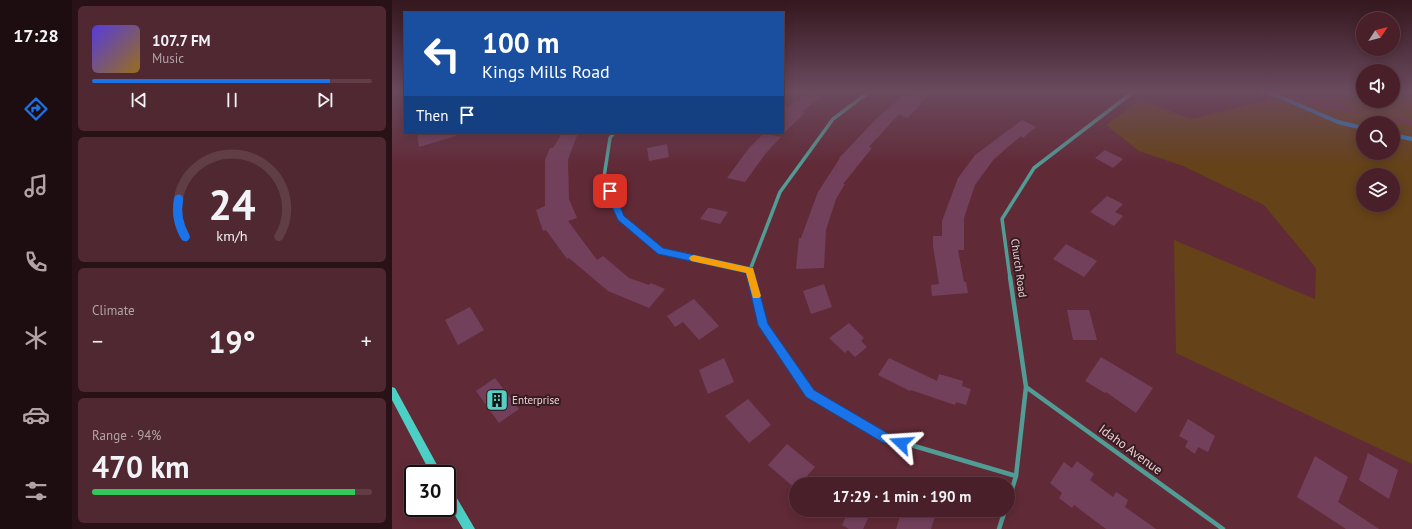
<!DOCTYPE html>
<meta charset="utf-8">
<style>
:root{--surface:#492029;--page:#502831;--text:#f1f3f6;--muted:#b1a3a8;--line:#613e46;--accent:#1a73e8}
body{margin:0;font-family:"PT Sans",sans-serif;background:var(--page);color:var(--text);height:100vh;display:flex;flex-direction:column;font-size:15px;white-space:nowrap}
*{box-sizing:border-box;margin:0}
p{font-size:13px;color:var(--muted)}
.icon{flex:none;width:22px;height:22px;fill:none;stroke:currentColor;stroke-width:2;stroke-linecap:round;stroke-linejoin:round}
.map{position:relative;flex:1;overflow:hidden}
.side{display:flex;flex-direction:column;gap:6px;padding:6px;background:#281217;width:320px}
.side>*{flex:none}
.guide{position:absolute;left:12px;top:12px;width:380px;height:122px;border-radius:0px;box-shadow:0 2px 10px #0003,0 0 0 1px var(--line);background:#1a4fa0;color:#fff;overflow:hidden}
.needle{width:26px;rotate:54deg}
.fabs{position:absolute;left:964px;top:12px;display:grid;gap:8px}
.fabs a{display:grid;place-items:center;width:44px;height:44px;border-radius:50%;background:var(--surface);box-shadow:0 2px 10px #0003,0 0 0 1px var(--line);font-size:20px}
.speed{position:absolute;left:12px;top:465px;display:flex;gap:8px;font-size:20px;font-weight:700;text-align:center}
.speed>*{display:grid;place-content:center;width:52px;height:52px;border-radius:50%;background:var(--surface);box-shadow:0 2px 10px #0003,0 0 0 1px var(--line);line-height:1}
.speed .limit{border:2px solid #111;border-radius:6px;background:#fff;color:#111}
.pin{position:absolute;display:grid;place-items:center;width:34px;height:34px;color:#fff;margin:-17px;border-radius:8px;box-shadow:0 2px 6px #0006}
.me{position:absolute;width:44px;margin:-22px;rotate:290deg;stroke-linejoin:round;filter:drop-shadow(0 0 3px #0008)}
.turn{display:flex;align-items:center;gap:14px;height:84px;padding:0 12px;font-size:18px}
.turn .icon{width:52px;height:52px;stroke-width:2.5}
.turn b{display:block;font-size:28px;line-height:34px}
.then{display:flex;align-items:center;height:38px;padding:0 12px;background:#0003;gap:8px;font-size:15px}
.big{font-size:30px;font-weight:800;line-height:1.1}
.side .tile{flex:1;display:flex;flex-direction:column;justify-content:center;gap:6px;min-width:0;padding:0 14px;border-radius:6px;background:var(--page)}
.side .dial{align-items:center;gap:0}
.dial svg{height:104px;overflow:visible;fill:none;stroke:var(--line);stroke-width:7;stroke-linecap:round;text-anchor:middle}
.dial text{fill:var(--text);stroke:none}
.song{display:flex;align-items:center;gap:12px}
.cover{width:48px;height:48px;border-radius:6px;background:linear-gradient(135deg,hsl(250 70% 55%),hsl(40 70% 35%))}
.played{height:4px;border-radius:2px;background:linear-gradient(90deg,var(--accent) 85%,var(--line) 85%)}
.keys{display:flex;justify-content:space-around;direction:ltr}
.heat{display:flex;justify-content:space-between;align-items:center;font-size:22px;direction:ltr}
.charge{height:6px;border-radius:3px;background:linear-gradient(90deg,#34c759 94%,var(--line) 0)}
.trip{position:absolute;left:397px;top:477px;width:226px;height:40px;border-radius:20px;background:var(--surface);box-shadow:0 2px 10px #0003,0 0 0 1px var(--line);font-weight:800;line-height:40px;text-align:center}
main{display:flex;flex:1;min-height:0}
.tabs{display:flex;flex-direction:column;width:72px;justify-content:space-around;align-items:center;background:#1d0d10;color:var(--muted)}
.tabs .icon{width:28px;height:28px}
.tabs .on{color:var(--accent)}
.tabs b{font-size:18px;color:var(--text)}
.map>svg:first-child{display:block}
</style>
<main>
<nav class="tabs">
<b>17:28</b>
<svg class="icon on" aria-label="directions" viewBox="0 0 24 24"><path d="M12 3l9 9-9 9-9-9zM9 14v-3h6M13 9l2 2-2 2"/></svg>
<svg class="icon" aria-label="music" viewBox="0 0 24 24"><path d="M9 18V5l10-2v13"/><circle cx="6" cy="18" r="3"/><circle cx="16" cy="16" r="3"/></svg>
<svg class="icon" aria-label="phone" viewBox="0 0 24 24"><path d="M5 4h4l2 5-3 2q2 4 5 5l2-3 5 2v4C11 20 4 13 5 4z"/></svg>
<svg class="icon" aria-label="climate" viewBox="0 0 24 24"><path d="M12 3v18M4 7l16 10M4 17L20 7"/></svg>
<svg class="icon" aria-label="car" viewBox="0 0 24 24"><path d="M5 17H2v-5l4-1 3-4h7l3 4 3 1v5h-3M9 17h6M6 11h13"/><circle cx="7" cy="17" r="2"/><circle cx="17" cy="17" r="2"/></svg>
<svg class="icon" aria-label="filters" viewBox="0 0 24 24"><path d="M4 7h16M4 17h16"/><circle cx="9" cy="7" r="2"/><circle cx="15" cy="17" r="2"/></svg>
</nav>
<section class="side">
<div class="tile">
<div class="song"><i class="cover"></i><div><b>107.7 FM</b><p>Music</p></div></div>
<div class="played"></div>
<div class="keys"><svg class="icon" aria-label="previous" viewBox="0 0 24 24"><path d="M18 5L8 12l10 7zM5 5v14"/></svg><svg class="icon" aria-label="pause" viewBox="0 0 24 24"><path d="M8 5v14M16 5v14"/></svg><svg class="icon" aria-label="next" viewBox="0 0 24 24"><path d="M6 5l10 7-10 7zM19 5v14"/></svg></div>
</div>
<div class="tile dial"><svg viewBox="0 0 100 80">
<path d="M14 69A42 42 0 1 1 86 69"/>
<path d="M14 69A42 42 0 0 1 9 40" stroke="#1a73e8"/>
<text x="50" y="56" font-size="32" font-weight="700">24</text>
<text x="50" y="72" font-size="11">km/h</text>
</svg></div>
<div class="tile"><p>Climate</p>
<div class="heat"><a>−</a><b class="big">19°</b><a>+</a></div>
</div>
<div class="tile"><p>Range · 94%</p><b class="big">470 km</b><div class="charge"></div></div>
</section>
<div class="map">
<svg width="1020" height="529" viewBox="0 0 1020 529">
<rect width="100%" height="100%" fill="#612a37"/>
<path fill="#723342" d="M866 92H971V101H1001V92H1020V134L1001 123H981Z"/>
<path fill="#654218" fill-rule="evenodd" d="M931 92H971V101H1001V92H1020V119L973 115 1020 125V464L784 353 782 240 923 299 924 268 872 205 791 166 747 151 714 125 748 100 799 119 884 98 970 115ZM971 123H1001V153H971ZM971 175H1001V205H971Z"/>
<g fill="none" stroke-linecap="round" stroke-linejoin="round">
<path stroke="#2980c6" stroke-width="4" d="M870 92 886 96 946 122 971 128
M1001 135 1020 139"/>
</g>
<path fill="#73405b" d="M417 92 434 93 410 112 413 113 391 134V105L396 107Z
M515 92H540L528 103 530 104 515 118 507 114 477 147 480 148 451 184H453L444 199 434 230 432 268 404 269 407 238H409L426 192 448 158H447L484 119Z
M630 120 644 127 631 138 629 136 602 159 583 185 572 218V250H566L572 282H574L576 293 540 296 539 285 547 284 541 246V236H550V221L566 178 583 155Z
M25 133H64V136L27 147Z
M170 133H186L176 160 177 199 185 218 176 221 205 260 211 256 237 278 257 285 259 283 273 289 257 308 216 291 177 258 175 259 154 230 151 231 144 210 153 206V160L158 148H161Z
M372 133 389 137 374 153 353 182 335 178 357 148Z
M275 144 277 157 257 161 255 148Z
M713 150 731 159 721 168 703 158Z
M715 196 731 204 723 212 731 216 722 226 698 212Z
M316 208H319L336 212 328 224 308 219Z
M674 244 705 261 692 277 661 259Z
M432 284 440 307 419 314 411 291Z
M302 299 327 326 307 340 291 322 283 327 275 316Z
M78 307 92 330 66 345 53 320Z
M675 310H697L705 340H681Z
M457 323 472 338 469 341 475 347 463 357 456 350 453 353 437 338Z
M709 357 761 388 744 413 714 392 713 393 693 381Z
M332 358 342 382 316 394 307 370Z
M497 358 545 381 547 374 571 381 570 386 579 389 574 405 564 402 563 405 519 390 518 391 486 375Z
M103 378 127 409 107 423 84 391Z
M356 399 379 425 357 443 333 416Z
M796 419 823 436 816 452 806 447 803 454 793 447 796 441 787 436Z
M395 444 423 467 408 484H404V489L376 465Z
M976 453 1006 470 997 499 967 480Z
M923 456 956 477 946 502 987 529H954L905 497Z
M685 461 702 474 698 480 721 497 724 492 736 500 733 507 764 529H714L682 505 680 508 667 498 670 493 658 483 672 462 680 468Z
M457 510H480L471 529H457L450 525Z
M510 510H545L539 529H504Z"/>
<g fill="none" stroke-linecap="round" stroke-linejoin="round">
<path stroke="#519c95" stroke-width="3.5" d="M222 133 218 138 212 177 229 218 269 251 358 270
M360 278 358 270 388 192 441 119 477 92
M618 278 610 219 642 168 741 92"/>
<path stroke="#519c95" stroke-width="4.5" d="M360 277 371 325 418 394 495 438 624 476
M634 387 831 529
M616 502 624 476 634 387 618 277
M607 529 613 510"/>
<path fill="#4cd0c5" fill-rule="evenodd" d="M0 387 3 388 50 474H39L0 400Z
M55 487 59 488 83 529H71L55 502Z"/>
</g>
<linearGradient id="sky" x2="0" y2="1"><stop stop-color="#35171e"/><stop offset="0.55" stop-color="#6a4a5e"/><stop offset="1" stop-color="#6a4a5e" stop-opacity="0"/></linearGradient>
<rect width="1020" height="166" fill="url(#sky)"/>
<path fill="#1a73e8" stroke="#114b97" d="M218 188 222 191 232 216 271 248 361 268 376 324 422 390 497 434 513 439 515 443 513 447 509 448 490 442 414 397 366 325 354 273 266 254 226 220 213 191Z"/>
<path fill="#f59e0b" d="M302 255 361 268 369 296 367 298H361L354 273 299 261 297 258 299 256Z"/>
<defs>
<g id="building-square" transform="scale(1.15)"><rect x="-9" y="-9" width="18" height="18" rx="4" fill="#56cec4" stroke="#361d22"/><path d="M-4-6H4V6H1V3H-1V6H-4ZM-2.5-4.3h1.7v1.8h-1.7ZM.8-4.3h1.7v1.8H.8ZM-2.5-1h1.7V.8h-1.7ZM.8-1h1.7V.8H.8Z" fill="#111"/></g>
</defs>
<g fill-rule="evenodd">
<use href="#building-square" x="105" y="400"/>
</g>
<g text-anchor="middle" stroke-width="4" stroke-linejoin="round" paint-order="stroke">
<g font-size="11" fill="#f0cdd2" stroke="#361d22">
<text transform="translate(627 268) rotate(82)" y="4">Church Road</text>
</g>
<g font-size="11" fill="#f0cdd2" stroke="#361d22" text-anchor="start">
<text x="120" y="404">Enterprise</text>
</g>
<g font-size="13" fill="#f0cdd2" stroke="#361d22">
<text transform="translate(739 449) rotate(36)" y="5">Idaho Avenue</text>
</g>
</g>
</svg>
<div class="fabs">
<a><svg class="needle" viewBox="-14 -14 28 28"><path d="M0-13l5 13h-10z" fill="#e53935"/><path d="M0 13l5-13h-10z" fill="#b1a3a8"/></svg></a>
<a><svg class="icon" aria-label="sound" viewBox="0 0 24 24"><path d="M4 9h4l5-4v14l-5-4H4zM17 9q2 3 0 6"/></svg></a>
<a><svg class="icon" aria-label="search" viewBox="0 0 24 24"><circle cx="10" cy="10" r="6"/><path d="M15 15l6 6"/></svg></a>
<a><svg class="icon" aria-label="layers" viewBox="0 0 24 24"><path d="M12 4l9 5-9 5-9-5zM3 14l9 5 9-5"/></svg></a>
</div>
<div class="speed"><div class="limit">30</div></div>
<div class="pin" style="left:218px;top:191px;background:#d93025"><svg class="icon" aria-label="arrive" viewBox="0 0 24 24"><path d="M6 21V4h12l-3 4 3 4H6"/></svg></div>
<svg class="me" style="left:509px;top:443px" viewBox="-20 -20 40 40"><path d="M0-17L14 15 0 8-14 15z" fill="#1a73e8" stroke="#fff" stroke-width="4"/></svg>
<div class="trip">17:29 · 1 min · 190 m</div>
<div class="guide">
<div class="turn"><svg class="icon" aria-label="left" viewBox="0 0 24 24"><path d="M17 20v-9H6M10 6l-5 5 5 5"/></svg><div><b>100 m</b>Kings Mills Road</div></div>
<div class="then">Then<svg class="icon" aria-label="arrive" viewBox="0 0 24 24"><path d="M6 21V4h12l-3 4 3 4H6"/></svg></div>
</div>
</div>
</main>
